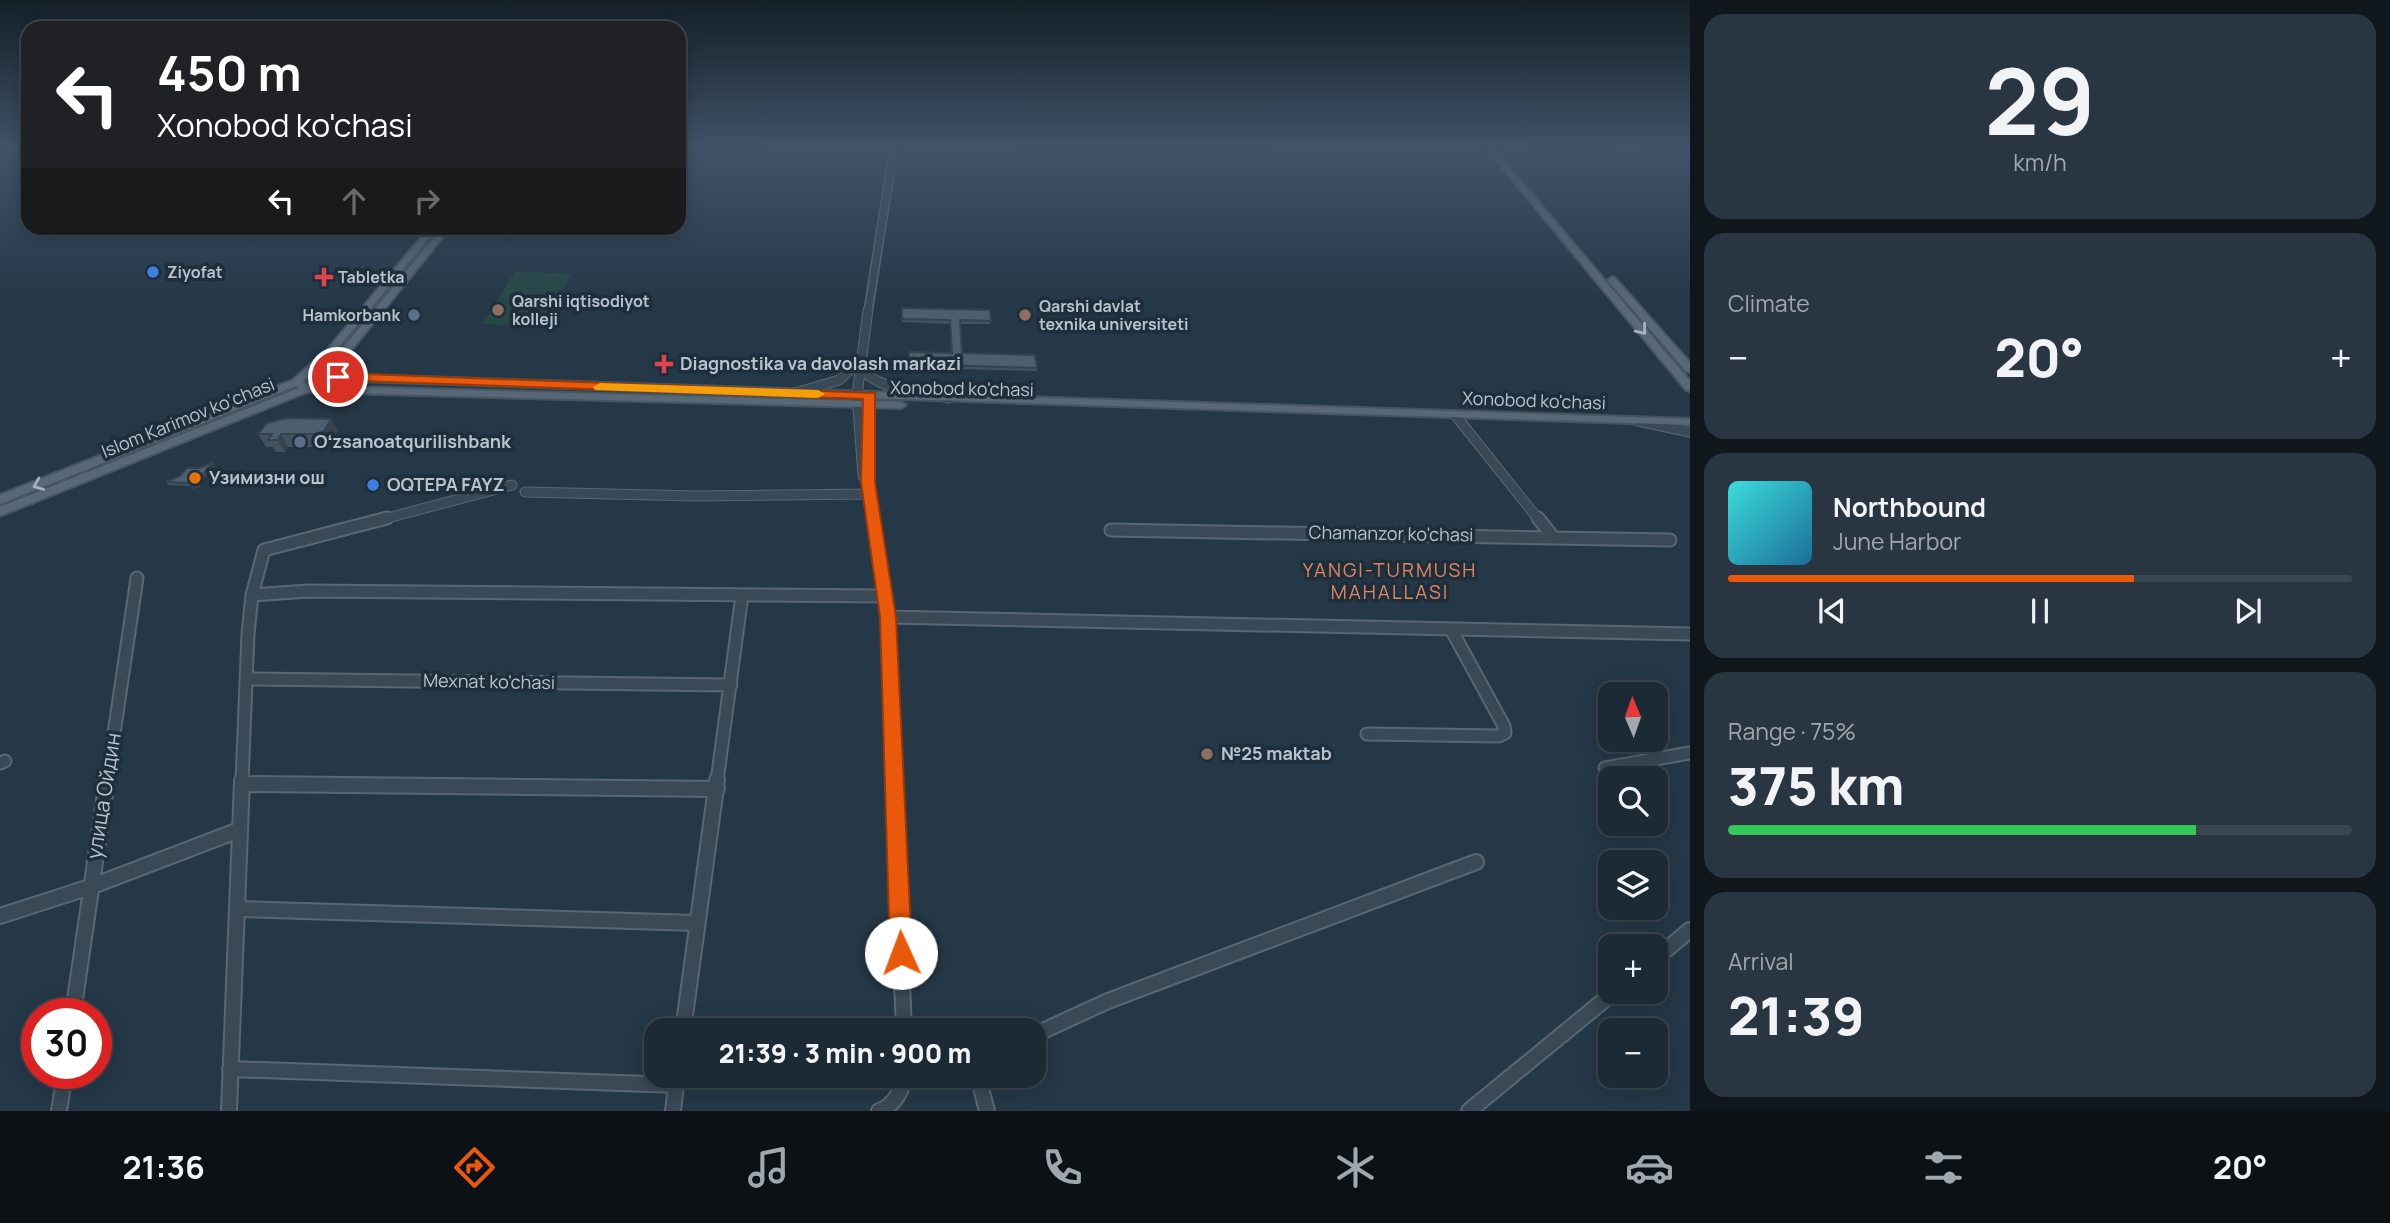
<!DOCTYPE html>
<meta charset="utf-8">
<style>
:root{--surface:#1c2a35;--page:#293641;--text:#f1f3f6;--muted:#a0a7ad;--line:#3a4650;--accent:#ea580c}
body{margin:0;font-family:Manrope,sans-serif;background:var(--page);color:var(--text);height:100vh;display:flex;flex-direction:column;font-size:26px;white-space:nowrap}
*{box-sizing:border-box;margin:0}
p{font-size:23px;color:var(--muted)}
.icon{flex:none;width:38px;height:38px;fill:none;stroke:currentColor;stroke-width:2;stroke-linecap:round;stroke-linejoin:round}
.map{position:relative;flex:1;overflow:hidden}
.panel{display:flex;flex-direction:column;gap:14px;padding:14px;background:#0f171d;width:700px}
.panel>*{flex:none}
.banner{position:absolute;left:21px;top:21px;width:665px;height:214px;border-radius:21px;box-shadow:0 4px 18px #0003,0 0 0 2px var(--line);background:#202124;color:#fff;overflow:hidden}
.needle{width:46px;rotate:358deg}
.buttons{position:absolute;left:1598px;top:682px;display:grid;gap:14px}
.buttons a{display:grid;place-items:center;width:70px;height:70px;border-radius:14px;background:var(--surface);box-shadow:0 4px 18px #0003,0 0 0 2px var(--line);font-size:35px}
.speed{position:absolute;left:21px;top:998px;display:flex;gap:14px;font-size:35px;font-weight:700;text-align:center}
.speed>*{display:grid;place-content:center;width:91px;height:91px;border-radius:50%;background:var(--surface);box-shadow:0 4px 18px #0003,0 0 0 2px var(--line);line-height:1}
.speed .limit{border:10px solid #d22;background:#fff;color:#111}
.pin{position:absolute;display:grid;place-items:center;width:60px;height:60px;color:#fff;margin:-30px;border:4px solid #fff;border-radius:50%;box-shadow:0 2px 7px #0007}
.me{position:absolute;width:77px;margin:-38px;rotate:358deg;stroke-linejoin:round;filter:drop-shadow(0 0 5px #0008)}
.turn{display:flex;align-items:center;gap:24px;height:147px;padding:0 21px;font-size:32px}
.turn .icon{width:91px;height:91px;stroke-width:2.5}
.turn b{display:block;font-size:49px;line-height:60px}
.lanes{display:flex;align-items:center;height:66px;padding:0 21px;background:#0003;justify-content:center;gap:35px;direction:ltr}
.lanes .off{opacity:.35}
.big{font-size:52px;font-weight:800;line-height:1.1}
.panel .widget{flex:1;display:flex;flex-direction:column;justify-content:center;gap:10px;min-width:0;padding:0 24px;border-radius:21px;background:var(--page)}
.panel .dial{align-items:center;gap:0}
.dial b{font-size:91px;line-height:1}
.song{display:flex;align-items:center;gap:21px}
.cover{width:84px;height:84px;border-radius:10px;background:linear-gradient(135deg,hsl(180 70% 55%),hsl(200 70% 35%))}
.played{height:7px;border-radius:4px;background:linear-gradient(90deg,var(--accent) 65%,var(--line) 65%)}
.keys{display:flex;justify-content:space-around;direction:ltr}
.heat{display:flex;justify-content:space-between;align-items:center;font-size:38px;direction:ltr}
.charge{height:10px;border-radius:5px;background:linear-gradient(90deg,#34c759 75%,var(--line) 0)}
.trip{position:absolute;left:644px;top:1018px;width:402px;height:70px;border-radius:21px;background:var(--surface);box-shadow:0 4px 18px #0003,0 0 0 2px var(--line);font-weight:800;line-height:70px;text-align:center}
.tab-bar{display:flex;height:112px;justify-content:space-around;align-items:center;background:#0b1115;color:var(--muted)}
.tab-bar .icon{width:49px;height:49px}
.tab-bar .current{color:var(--accent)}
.tab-bar b{font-size:32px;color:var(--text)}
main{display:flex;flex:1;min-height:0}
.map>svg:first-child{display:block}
</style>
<main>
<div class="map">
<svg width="1690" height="1111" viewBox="0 0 1690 1111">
<rect width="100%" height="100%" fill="#253847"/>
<path fill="#274747" d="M515 271 571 274 542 327 483 324Z"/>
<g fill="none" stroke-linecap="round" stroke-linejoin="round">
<g stroke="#586773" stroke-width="10">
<path id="minor-far3" d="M868 312 894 147"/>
</g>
<g stroke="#586773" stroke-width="11">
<path id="minor-far2" d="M868 310 857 395 863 476 868 483
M859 366C879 393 918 388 948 398
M795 393 839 380 859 361
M870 395 868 483 873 520
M1456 416 1539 520
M1638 421 1690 432
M525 492 695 496 869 494
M380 520 512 485"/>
</g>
<g stroke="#586773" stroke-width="15">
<path id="minor-far1" d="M873 518 888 617 894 781
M1538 518 1553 537
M1111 530 1670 540
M252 595 308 591 886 596
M888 617 1690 634
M248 679 731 685
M1367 734 1499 736 1505 733 1504 726 1452 631
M0 763 5 761
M1605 768 1690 753
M107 781 137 578
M242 781 248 634 252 595 264 550 387 518
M717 781 742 595"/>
</g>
<g stroke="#586773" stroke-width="18">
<path id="minor" d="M894 780 904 1031
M244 784 717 789
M237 909 697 923
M0 916 90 887 239 830
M1656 958 1690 930
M73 1013 107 780
M683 1031 717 780
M1034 1035 1108 1001 1476 862
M230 1069 676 1085
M978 1076 987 1111
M59 1111 65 1073
M229 1111 242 780
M673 1111 677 1076
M879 1111C894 1106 902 1091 904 1076
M1469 1111 1614 992"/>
</g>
<g stroke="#465562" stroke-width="4">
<path id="major" d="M1485 147H1492L1690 381V391L1686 390Z
M429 228H437L333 354 313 373H322L442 228H450L332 374 1690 419V425L326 380 317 386 901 402 906 405 901 408 307 392 0 516V507L299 388 296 386 0 504V495L293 380 327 350ZM306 379H313L306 384 303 382Z
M1612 277 1615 278 1690 363V372L1686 371 1609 282 1608 280Z"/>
</g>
<use href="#minor-far3" stroke="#3a4956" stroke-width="7"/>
<use href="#minor-far2" stroke="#3a4956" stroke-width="9"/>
<use href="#minor-far1" stroke="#3a4956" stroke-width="11"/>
<use href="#minor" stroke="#3a4956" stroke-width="14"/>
<use href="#major" fill="#586876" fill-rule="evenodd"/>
</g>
<path fill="#40535f" d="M1611 147H1636L1631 153H1617Z
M902 308 991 321 990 324H960L962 353 1037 368V371L909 368V352L951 353 950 324 902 322Z
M331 419 338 431 329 447H288L285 452H276L273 447H266L258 434Z
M215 466 201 482 200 487 193 489 191 486 168 485 166 482 200 468Z"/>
<path fill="#34434e" d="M331 419 338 431 329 447 322 434Z
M281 434 288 447 285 452 278 440Z
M213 462 215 466 201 482 200 487 193 489 191 486Z"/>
<path fill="#4b606f" stroke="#34434e" stroke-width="2" d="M902 308 990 310 991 321 960 320 962 353 1035 355 1037 368 909 364V352L952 353 950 320 902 319Z
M287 418 331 419 322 434H281L278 440H268L272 434H258L267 423Z
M213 462 199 479 198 484 191 486 190 483 166 482 180 476 187 468H200Z"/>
<defs><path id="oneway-chevron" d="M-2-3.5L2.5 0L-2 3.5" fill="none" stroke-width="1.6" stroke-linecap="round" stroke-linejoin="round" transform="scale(1.75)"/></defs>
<g stroke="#a4b2bd">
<use href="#oneway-chevron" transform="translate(1642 330) rotate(51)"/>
<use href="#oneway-chevron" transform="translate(38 485) rotate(158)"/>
</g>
<linearGradient id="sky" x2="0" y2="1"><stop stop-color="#141f27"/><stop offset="0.49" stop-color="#405369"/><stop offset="1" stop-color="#405369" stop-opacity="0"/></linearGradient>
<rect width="1690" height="302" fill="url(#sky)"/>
<path fill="#ea580c" stroke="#983908" stroke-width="2" d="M338 373 875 393V482L896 617 912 953 909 961 901 964 893 961 890 953 880 617 861 482 863 399 333 380V374Z"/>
<path fill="#f59e0b" d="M600 383 818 390 825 394 818 398 595 390 593 387Z"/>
<g fill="#3f7fe0" stroke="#1e2e3b" stroke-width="2.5">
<circle cx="153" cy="272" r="7"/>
<circle cx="373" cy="485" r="7"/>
</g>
<g fill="#e0444e" stroke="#1e2e3b" stroke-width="2.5">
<path d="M320.5 266.5h7v7h7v7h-7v7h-7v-7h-7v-7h7z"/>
<path d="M660.5 353.5h7v7h7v7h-7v7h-7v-7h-7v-7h7z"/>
</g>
<g fill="#8d6e63" stroke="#1e2e3b" stroke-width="2.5">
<circle cx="498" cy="310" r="7"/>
<circle cx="1025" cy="315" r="7"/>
<circle cx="1207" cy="754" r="7"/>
</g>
<g fill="#5c6f8a" stroke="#1e2e3b" stroke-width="2.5">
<circle cx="414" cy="315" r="7"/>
<circle cx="300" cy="442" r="7"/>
</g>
<circle fill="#e8710a" stroke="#1e2e3b" stroke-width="2.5" cx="195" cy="478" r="7"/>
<g text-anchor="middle" stroke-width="7" stroke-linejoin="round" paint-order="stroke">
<g font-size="16" font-weight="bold" fill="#b7c4cf" stroke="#1e2e3b" text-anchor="start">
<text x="167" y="278">Ziyofat</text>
<text x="338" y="283">Tabletka</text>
<text x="512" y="307">Qarshi iqtisodiyot<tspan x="512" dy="18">kolleji</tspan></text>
<text x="1039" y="312">Qarshi davlat<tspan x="1039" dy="18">texnika universiteti</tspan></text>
<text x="400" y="321" text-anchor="end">Hamkorbank</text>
</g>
<g font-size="18" font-weight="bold" fill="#b7c4cf" stroke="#1e2e3b" text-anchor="start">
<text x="680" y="370">Diagnostika va davolash markazi</text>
<text x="314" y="448">Oʻzsanoatqurilishbank</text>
<text x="209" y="484">Узимизни ош</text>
<text x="387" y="491">OQTEPA FAYZ</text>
<text x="1221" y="760">№25 maktab</text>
</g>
<g font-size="18" fill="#b7c4cf" stroke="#1e2e3b">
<text transform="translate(962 389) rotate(1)" y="6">Xonobod ko'chasi</text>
<text transform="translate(1534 401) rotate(2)" y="6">Xonobod ko'chasi</text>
<text transform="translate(188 418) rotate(-22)" y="6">Islom Karimov ko‘chasi</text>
<text transform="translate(1391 534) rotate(1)" y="6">Chamanzor ko'chasi</text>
<text transform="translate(489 682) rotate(1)" y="6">Mexnat ko'chasi</text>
</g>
<g font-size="19" letter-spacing="2" fill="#e28660" stroke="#1e2e3b">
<text x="1390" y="577">YANGI-TURMUSH<tspan x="1390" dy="22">MAHALLASI</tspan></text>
</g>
<g font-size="21" fill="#b7c4cf" stroke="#1e2e3b">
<text transform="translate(104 796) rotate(-81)" y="7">улица Ойдин</text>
</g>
</g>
</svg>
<div class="buttons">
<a><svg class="needle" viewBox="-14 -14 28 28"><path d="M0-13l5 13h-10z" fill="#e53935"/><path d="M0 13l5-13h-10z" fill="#a0a7ad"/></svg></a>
<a><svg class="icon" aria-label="search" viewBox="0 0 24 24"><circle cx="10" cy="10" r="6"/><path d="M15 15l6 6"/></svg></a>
<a><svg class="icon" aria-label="layers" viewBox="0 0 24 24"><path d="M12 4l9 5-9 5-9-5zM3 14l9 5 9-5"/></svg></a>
<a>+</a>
<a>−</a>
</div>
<div class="speed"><div class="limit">30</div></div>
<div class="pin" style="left:338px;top:377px;background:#d93025"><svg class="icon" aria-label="arrive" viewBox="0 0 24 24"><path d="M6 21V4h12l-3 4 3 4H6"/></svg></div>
<svg class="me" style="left:901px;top:953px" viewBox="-20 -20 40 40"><circle r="19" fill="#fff"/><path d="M0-13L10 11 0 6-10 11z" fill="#ea580c"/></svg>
<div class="trip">21:39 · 3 min · 900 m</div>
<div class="banner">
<div class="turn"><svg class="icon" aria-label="left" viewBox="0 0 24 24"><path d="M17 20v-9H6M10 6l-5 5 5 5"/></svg><div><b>450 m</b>Xonobod ko'chasi</div></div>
<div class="lanes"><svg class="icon" aria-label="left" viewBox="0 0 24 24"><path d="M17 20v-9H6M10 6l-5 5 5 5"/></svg><svg class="icon off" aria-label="ahead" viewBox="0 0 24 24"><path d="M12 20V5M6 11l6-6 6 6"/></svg><svg class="icon off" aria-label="right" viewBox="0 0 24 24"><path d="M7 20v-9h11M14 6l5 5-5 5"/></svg></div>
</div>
</div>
<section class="panel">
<div class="widget dial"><b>29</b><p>km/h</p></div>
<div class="widget"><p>Climate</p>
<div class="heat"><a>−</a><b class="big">20°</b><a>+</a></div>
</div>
<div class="widget">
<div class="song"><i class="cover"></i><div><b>Northbound</b><p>June Harbor</p></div></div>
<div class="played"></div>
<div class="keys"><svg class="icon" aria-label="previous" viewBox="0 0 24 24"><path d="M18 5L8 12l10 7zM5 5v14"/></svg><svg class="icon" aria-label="pause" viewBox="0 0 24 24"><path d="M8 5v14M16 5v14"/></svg><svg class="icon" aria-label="next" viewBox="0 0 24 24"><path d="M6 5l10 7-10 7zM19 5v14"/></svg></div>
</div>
<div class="widget"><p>Range · 75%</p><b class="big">375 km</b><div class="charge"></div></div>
<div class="widget"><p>Arrival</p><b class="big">21:39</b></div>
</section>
</main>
<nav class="tab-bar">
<b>21:36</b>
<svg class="icon current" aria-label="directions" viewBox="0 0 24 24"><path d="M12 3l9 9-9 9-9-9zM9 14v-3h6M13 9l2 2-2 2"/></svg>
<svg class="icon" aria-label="music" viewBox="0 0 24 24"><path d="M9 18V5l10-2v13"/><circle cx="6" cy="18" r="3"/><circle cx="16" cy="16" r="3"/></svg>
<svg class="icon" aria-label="phone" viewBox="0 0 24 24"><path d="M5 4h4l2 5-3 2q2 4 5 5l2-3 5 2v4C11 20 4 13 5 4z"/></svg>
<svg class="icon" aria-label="climate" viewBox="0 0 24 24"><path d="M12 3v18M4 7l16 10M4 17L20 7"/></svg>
<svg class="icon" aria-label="car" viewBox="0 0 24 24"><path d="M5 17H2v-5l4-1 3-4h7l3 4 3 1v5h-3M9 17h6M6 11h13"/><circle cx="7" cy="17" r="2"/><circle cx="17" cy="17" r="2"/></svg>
<svg class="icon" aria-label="filters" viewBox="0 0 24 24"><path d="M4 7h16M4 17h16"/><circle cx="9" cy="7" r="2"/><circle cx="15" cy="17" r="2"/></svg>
<b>20°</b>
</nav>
